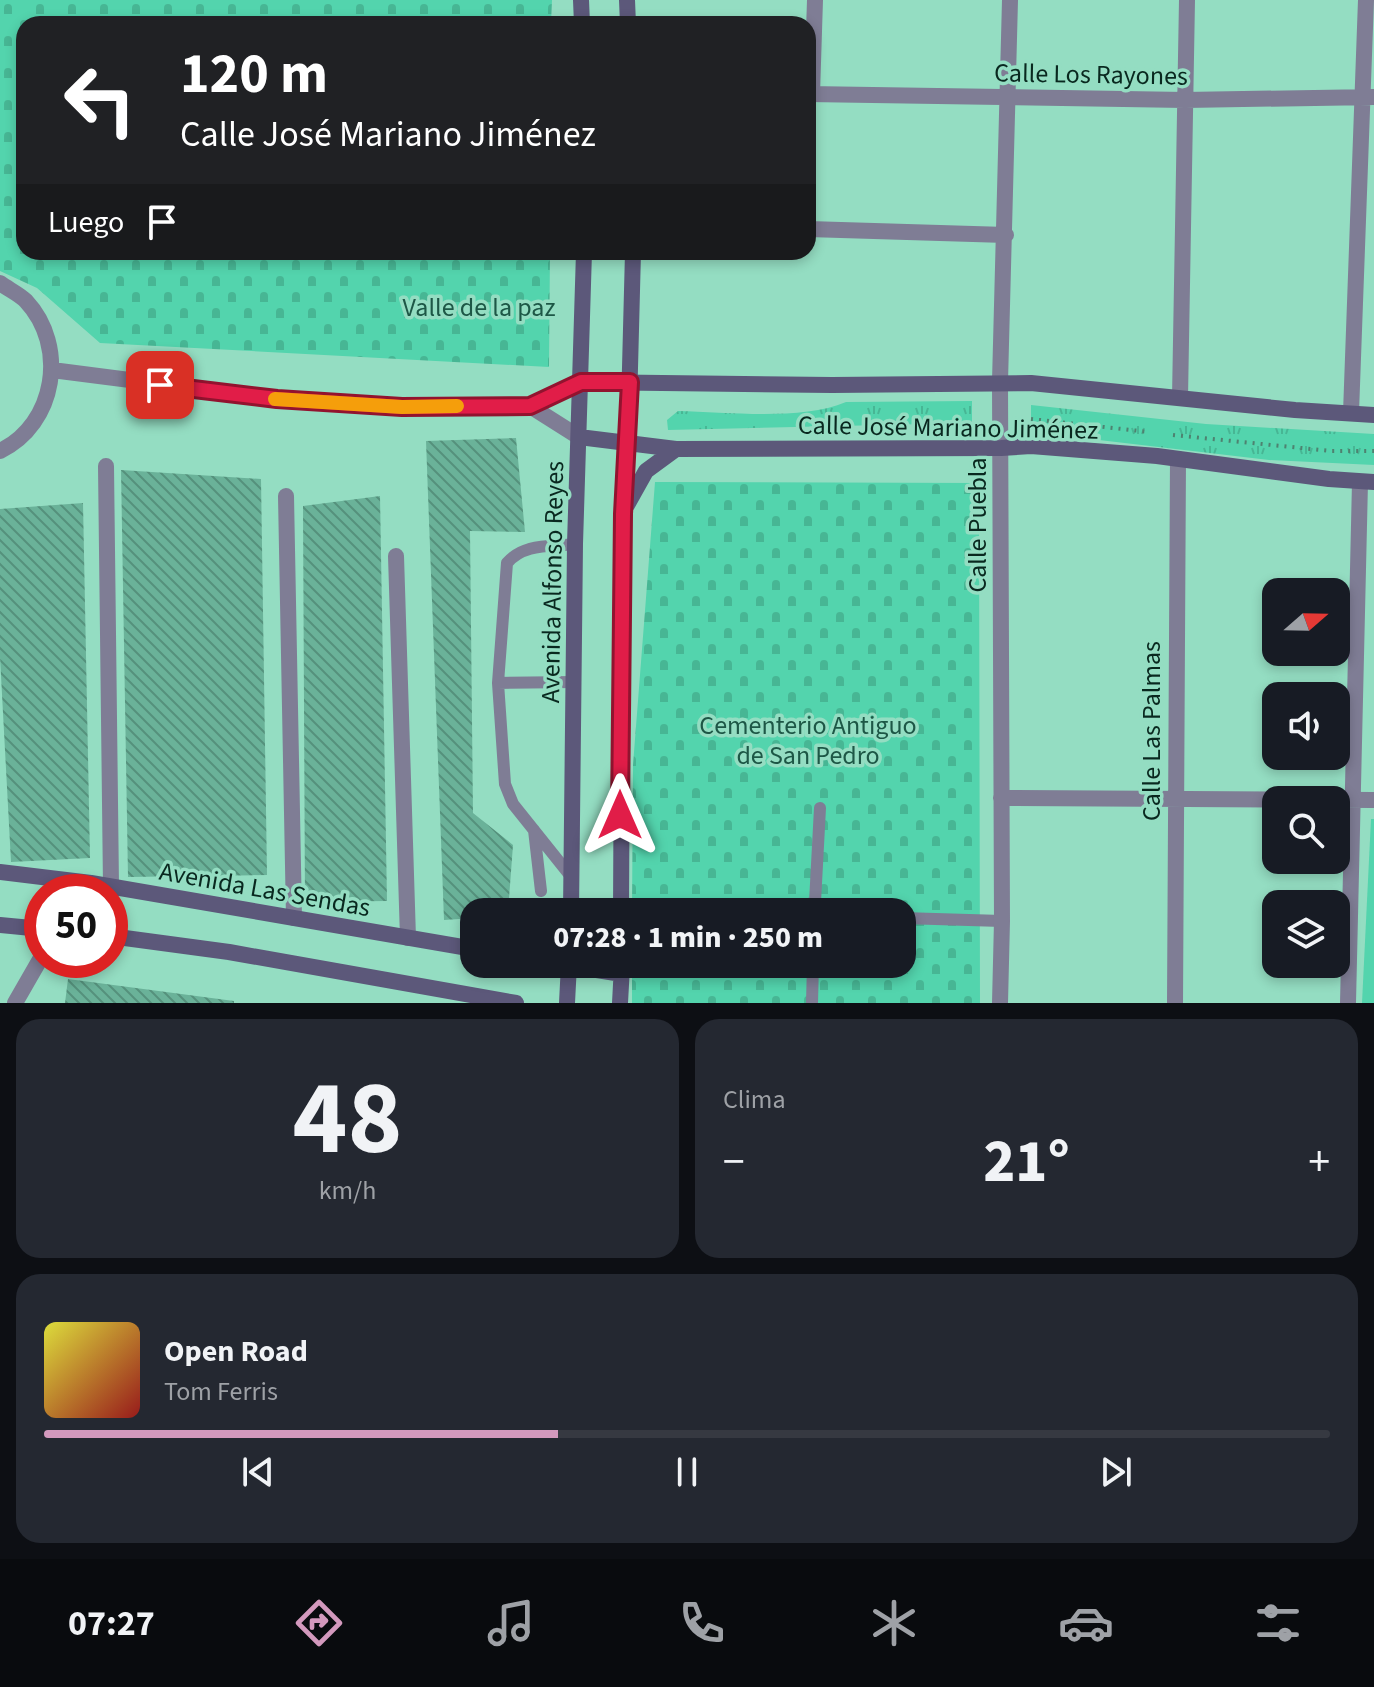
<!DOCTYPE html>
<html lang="es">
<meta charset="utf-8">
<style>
:root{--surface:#171b24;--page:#242831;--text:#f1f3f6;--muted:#9ea1a6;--line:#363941;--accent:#d399bd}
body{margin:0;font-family:"Source Sans 3",sans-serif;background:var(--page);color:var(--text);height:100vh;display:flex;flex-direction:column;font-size:30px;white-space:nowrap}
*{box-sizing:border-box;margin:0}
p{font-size:26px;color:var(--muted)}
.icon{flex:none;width:44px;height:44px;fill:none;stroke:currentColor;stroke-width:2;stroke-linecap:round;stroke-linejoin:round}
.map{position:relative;height:1003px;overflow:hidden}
.details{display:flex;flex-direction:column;gap:16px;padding:16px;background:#0d0f14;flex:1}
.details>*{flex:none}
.banner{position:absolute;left:16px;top:16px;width:800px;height:244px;border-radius:24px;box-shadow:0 4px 12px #0003;background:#202124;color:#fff;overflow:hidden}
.needle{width:52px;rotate:70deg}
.buttons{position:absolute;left:1262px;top:578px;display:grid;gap:16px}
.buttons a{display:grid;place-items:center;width:88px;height:88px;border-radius:16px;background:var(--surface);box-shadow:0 4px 12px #0003;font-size:40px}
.speed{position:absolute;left:24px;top:874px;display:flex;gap:16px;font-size:40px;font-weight:700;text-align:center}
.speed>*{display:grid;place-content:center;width:104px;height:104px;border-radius:50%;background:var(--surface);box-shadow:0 4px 12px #0003;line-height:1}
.speed .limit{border:12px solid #d22;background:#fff;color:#111}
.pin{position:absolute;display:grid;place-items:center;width:68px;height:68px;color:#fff;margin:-34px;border-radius:16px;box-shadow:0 4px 12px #0006}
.me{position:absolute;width:88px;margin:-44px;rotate:0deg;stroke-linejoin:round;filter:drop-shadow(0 0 6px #0008)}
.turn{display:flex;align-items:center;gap:28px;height:168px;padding:0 32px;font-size:36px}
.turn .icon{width:104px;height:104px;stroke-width:2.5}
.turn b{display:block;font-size:56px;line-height:68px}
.then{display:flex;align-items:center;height:76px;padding:0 32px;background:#0003;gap:16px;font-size:30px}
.big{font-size:60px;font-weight:800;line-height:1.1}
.details .tile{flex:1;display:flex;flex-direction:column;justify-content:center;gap:12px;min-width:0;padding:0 28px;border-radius:24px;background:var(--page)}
.details .dial{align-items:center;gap:0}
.dial b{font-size:104px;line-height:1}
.song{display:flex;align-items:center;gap:24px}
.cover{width:96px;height:96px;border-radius:12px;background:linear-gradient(135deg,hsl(60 70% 55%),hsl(0 70% 35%))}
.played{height:8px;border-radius:4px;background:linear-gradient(90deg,var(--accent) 40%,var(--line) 40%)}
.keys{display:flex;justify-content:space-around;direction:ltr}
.heat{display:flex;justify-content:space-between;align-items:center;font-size:44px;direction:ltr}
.details .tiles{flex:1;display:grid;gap:16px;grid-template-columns:1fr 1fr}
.tile:last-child{grid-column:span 2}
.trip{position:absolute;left:460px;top:898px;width:456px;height:80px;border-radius:24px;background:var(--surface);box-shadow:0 4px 12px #0003;font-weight:800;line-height:80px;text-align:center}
.dock{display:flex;height:128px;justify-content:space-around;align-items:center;background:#090b0e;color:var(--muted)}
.dock .icon{width:56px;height:56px}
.dock .on{color:var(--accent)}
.dock b{font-size:36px;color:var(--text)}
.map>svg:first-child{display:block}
</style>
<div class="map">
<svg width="1374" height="1003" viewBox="0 0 1374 1003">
<defs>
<pattern id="grass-tufts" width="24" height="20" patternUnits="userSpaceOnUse" patternTransform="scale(2)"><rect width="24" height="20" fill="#53d4ad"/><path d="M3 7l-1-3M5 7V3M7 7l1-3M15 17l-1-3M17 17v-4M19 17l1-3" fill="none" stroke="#47b694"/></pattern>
<pattern id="cemetery-stones" width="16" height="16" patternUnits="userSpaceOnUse" patternTransform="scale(2)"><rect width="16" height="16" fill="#53d4ad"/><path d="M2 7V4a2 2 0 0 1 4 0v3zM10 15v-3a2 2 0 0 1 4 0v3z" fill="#47b694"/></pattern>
<pattern id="building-back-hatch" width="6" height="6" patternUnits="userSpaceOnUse" patternTransform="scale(2)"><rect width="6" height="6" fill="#6ab299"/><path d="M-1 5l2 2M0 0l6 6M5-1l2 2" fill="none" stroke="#55917c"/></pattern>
</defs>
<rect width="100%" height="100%" fill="#94ddc2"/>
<path fill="url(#grass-tufts)" d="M972 401V423L668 430 667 420 678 411C728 412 801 421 846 402Z
M1031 405 1206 424 1374 434V465L1269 460 1031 432Z"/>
<path fill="url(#cemetery-stones)" d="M0 0H552L551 24H24V252H550L549 367 100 343 37 288 0 271Z
M655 482 979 483 980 1003H632V964H902V912H632L633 765Z"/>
<path fill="#53d4ad" d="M1371 819H1374V1003H1362Z"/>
<path fill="url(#building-back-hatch)" d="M516 438 525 532 470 531 473 813 513 845 508 912H474V918L444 920 426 441Z
M121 470 261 479 267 875 128 877Z
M380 496 387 901 305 902 303 506Z
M83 503 90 858 11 862 0 657V509Z
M68 979 234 1001V1003H65Z"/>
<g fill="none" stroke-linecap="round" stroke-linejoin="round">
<path stroke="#4e8270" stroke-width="4" stroke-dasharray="2 6" stroke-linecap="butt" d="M1031 419 1149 432
M891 426 972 423
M1173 435 1331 451H1374"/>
<path stroke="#7f7d95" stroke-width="12" d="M498 683 575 682
M534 830 541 891
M573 879 513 804 505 784 498 683 507 563C524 543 550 547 575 544
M815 902 820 808
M802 912 806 905 815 902 823 906 826 912
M902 918 1002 921
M812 1003 813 964"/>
<path stroke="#7f7d95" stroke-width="16" d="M808 94 1185 100 1374 97
M812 94 815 0
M808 229 1006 235
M0 283C8 289 19 294 26 301 68 346 56 424 0 451
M52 370 277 399 402 407 530 406 581 382
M1180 398 1187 0
M530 406 579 437
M1351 413 1366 0
M106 466 111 886
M286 496 294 918
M396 556 408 938
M1001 798 1374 800
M15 1003 42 956
M1000 1003 1002 921 1000 382 1010 0
M1175 1003 1178 459
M1348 1003 1360 482"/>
<path stroke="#5c587a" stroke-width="16" d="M581 0 582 24
M627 0 628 24
M581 382 832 385 1031 383 1295 410 1374 415
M579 437 676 449 1001 448 1031 446 1157 456 1329 479 1374 482
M627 505 646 471 676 449
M0 872 91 883 474 949
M571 912 575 544 584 252
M621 912 623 514 628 445 633 252
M0 925 42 929
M110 936 229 952 516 1003
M559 964 622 974
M567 1003 569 964
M620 1003 622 966"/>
</g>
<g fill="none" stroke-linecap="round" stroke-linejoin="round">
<g stroke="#92132f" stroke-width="20">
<path id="route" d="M160 385 277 399 402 407 530 406 581 382H630L623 514 620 815"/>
</g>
<use href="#route" stroke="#e11d48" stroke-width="14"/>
<path stroke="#f59e0b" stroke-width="14" d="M275 399 402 407 457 406"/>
</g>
<g text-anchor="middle" stroke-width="7" stroke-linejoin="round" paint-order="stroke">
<g font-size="26" fill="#09281f" stroke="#94ddc2">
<text transform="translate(1091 74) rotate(1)" y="9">Calle Los Rayones</text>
<text transform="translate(948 427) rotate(1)" y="9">Calle José Mariano Jiménez</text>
<text transform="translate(977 525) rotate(-90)" y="9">Calle Puebla</text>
<text transform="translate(552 582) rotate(-89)" y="9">Avenida Alfonso Reyes</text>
<text transform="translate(1151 731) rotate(-90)" y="9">Calle Las Palmas</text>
<text transform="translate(265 889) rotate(10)" y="9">Avenida Las Sendas</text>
</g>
<g font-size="26" fill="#1d5746" stroke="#94ddc2">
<text x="479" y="316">Valle de la paz</text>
<text x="808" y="734">Cementerio Antiguo<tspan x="808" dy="30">de San Pedro</tspan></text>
</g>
</g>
</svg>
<div class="buttons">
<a><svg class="needle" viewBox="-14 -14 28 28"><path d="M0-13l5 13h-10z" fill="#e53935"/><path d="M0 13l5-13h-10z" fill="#9ea1a6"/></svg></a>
<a><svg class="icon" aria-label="sound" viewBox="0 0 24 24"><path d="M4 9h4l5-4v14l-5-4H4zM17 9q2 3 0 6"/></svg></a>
<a><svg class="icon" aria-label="search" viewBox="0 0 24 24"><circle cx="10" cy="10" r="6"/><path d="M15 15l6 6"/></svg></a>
<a><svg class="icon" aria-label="layers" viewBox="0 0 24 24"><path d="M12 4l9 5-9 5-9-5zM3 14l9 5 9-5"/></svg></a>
</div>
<div class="speed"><div class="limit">50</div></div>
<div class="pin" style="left:160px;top:385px;background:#d93025"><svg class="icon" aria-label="arrive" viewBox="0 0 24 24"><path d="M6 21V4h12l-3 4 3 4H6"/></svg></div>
<svg class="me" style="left:620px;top:815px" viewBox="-20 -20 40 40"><path d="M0-17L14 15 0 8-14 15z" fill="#e11d48" stroke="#fff" stroke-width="4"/></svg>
<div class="trip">07:28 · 1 min · 250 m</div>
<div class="banner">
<div class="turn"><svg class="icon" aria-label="left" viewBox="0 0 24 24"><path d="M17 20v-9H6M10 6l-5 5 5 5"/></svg><div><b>120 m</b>Calle José Mariano Jiménez</div></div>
<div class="then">Luego<svg class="icon" aria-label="arrive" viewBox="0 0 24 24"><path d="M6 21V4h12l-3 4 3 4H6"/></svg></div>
</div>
</div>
<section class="details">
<div class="tiles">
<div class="tile dial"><b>48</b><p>km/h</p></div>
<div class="tile"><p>Clima</p>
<div class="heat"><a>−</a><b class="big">21°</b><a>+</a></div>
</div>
<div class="tile">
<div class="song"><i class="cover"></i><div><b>Open Road</b><p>Tom Ferris</p></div></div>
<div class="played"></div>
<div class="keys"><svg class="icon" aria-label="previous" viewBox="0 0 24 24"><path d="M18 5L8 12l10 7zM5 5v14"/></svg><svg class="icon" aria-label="pause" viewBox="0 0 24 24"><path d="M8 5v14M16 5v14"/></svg><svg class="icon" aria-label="next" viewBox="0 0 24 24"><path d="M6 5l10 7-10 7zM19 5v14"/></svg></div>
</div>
</div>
</section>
<nav class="dock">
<b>07:27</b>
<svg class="icon on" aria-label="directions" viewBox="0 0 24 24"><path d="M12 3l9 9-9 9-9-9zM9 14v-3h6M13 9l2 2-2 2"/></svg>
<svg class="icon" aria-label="music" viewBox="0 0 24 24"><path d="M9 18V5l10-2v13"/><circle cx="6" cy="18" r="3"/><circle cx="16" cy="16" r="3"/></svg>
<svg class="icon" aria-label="phone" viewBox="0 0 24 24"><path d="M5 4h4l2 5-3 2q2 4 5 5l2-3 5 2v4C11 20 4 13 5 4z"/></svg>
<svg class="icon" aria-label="climate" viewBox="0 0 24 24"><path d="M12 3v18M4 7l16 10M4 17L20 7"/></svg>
<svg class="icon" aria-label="car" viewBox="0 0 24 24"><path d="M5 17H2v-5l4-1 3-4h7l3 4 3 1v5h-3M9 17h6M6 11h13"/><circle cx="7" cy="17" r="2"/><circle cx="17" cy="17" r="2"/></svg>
<svg class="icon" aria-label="filters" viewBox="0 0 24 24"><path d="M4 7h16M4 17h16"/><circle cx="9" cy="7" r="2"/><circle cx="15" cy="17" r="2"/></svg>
</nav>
